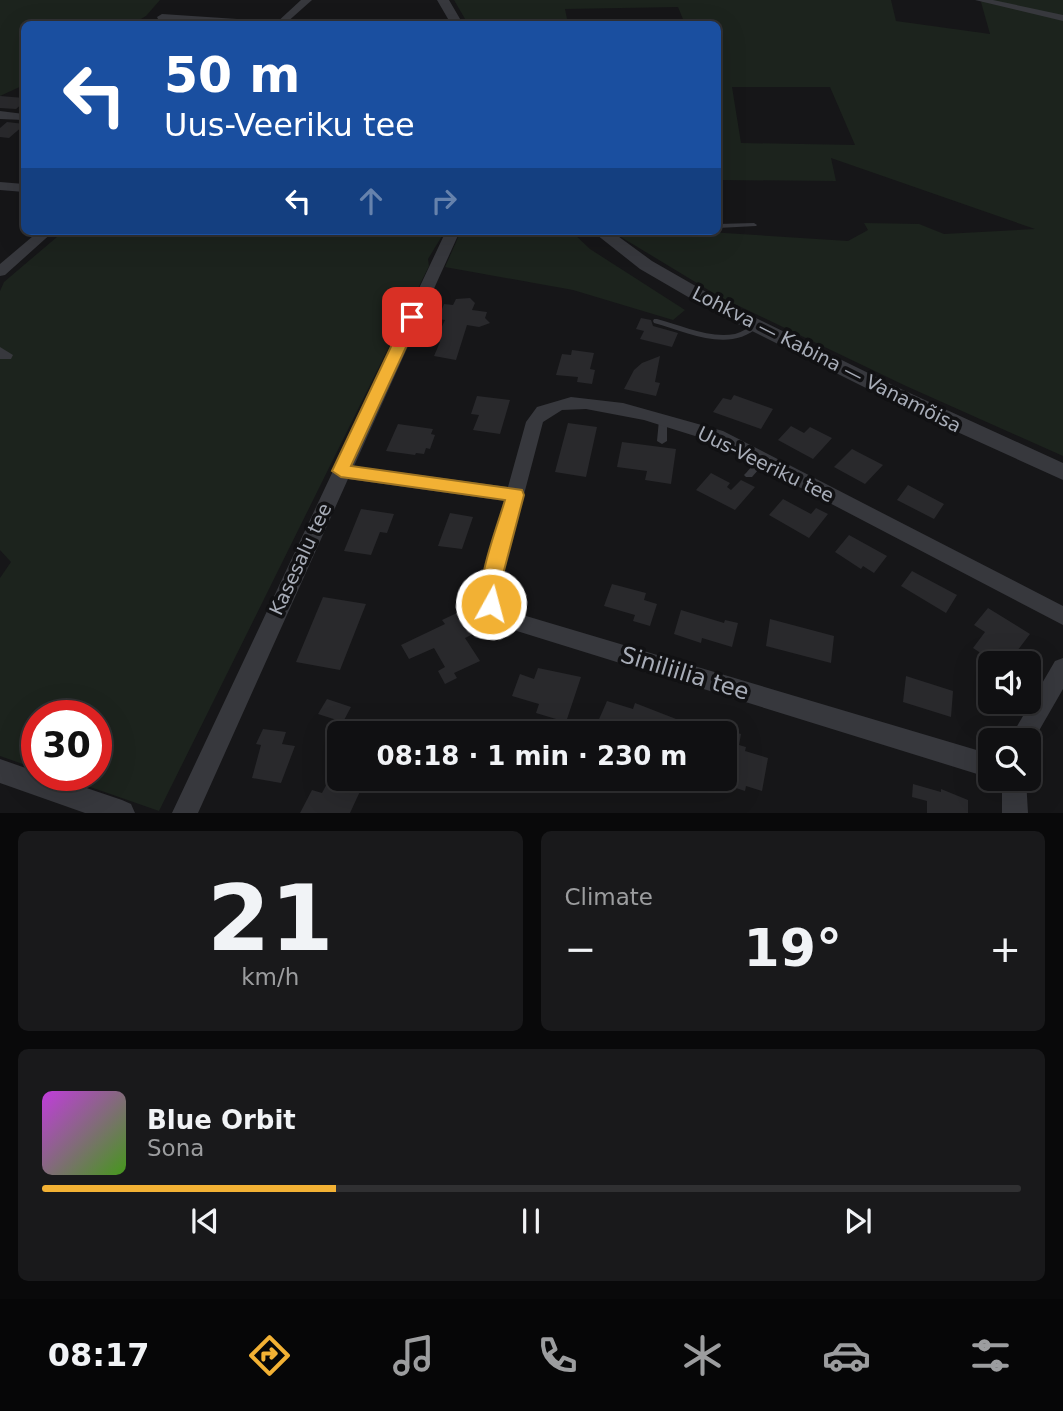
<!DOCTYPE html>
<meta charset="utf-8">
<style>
:root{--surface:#101012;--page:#19191b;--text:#f1f3f6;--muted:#9c9d9f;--line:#303032;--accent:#f2b134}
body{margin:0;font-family:"DejaVu Sans",sans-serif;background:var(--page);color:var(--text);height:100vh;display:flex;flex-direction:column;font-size:26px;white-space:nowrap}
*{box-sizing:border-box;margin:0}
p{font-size:23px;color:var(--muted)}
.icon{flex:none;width:38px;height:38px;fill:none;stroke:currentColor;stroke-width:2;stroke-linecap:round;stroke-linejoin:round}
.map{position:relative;height:813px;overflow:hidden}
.sheet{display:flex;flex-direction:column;gap:18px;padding:18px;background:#09090a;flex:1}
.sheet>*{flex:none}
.hud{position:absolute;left:21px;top:21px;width:700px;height:214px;border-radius:10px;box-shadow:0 7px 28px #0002,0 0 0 2px var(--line);background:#1a4fa0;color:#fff;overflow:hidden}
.tools{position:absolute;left:978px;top:651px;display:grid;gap:14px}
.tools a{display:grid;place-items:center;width:63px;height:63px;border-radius:10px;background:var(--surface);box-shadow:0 7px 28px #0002,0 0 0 2px var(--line);font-size:35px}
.speed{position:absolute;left:21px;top:700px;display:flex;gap:14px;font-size:35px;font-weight:700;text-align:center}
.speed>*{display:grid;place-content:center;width:91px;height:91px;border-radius:50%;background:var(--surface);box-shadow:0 7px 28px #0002,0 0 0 2px var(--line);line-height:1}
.speed .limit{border:10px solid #d22;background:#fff;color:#111}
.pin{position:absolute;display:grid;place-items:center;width:60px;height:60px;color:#fff;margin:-30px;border-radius:14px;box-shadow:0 4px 10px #0006}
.me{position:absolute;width:77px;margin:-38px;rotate:7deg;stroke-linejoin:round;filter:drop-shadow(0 0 5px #0008)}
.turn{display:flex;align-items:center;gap:24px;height:147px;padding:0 28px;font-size:32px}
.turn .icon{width:91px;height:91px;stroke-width:2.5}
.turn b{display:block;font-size:49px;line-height:60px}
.lanes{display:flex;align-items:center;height:66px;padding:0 28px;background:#0003;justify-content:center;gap:35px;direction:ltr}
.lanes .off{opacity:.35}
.big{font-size:52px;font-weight:800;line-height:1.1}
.sheet .tile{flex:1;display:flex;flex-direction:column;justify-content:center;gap:10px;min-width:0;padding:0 24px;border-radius:10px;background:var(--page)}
.sheet .dial{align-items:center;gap:0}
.dial b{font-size:91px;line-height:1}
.song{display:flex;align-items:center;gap:21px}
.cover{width:84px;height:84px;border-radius:10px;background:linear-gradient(135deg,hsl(290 70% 55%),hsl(100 70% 35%))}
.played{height:7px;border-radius:4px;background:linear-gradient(90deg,var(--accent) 30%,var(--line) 30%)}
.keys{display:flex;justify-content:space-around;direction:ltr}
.heat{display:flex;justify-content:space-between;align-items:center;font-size:38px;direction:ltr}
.sheet .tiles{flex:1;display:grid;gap:18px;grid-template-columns:1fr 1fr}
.tile:last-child{grid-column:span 2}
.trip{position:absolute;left:327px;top:721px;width:410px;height:70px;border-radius:10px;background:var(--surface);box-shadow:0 7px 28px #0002,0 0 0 2px var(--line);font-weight:800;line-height:70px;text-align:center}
.tab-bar{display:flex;height:112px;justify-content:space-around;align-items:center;background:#060607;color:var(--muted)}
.tab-bar .icon{width:49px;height:49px}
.tab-bar .current{color:var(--accent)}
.tab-bar b{font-size:32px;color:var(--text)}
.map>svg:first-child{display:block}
</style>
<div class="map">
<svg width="1063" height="813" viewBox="0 0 1063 813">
<rect width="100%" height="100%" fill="#161618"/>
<path fill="#1c231d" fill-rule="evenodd" d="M0 0H160L146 16 132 24H24V85L0 96Z
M454 0H891L896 21 990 34 981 2 983 0H1063V456L906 386 720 297 616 234 709 232 848 241 868 230 864 223 919 224 944 234 1035 229 831 158 836 181 718 180V24H685L678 7 565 9 568 24H468ZM732 87H830L855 145 741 143Z
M64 231H445L428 259 429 266 159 811 56 775H96V716H37V769L0 756V578L11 562 0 550V291L4 282Z
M461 231H571L590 249 685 310 673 320 573 290 445 267Z"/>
<path fill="#29292c" d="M0 96 24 98V102L16 109 0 108Z
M7 122 24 124V125L9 138 0 137V128Z
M470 298 475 303 472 310 487 312 485 318 490 323 479 327 467 325 456 360 434 356 440 342H435L445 320 438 319 444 304 453 305 456 299Z
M641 318 651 320 653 326 678 333 672 347 640 339 644 331 636 329Z
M572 350 594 353 590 369 595 370 592 384 577 382 578 377 556 375 562 354 571 355Z
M660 356 655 382 660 383 656 396 624 389 634 370 642 363Z
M734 395 773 409 761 429 713 412 723 398 731 400Z
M477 396 510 400 500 434 473 430 479 415 471 414Z
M568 423 597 427 586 477 555 472Z
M398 424 433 429 431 434 435 435 430 449 426 448 424 454 416 453 415 455 386 451Z
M791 426 804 433 810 427 832 438 813 459 778 440Z
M622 442 676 449 671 484 645 480 647 471 617 467Z
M852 449 883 465 865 484 834 467Z
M711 473 730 483 727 487 731 490 741 480 755 487 735 510 696 490Z
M908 485 944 504 934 519 897 500Z
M783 499 811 514 816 508 828 514 809 538 769 515Z
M361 509 394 514 387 533 380 532 371 555 344 551Z
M450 513 473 517 462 549 438 546Z
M849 535 887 556 874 573 863 566 861 569 835 552Z
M912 571 957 595 946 613 901 586Z
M612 584 646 593 644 600 657 604 650 626 633 621 635 615 604 606Z
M323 597 366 604 340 670 296 662Z
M988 608 1030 634 1008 663H996L973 648 985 632 974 625Z
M681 610 724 623 725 620 738 623 732 647 702 638 701 643 674 634Z
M459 612 473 634 465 638 480 661 454 673 457 678 445 684 438 671 445 667 434 648 409 659 401 645 445 624 442 620Z
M770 619 834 636 831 663 766 646Z
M538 668 581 677 566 722 536 713 539 704 512 696 520 674 534 679Z
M906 676 953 691 951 717 903 702Z
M327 699 351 707 343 722 318 714Z
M607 701 633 709 635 703 676 719 673 733H593Z
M263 729 286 732 282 744 295 746 281 783 252 778 261 745 256 744Z
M724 729 741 734 739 745 746 747 745 751 768 758 762 791 746 786 745 791 724 784Z
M331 776 362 787 350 813H300L312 790 322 793Z
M913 784 941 792V789L968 800V813H927V801L912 797Z"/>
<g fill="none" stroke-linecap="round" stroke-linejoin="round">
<path fill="#37383d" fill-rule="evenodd" d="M754 223 757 225 756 226 718 228V224Z
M654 319H657C681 325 709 339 735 334 743 332 748 327 755 324L759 326C730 354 687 332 654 323L653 321Z
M663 417 667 420V441L662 444 657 441 659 420Z
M762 457 765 458 767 460 765 462 752 477H746L744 475 746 473 759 458Z"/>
<path fill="#37383d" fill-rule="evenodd" d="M301 0H312L285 24H275Z
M975 0H993L1063 15V21Z
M162 14 269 21 274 24H231L158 19 157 17Z
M0 111 24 114V120L0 119Z
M0 182 24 184V192L0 190Z
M39 231H54L5 275 0 276V264Z
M446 231H460L354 466 508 487 526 422 537 407 571 397 623 403 723 431 1063 606V625L711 441 644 420 586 409 562 410 543 422 501 582 502 600 516 613 990 754V778L501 626 480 604 481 582 505 501 348 479 198 813H172Z
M0 347 13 355 11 359H0Z
M1063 658V689L1029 748V740H1009L1055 661Z
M0 759 37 772V775H48L122 800 131 804 135 813H85L0 783Z
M1002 779H1026L1028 813H1002Z"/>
<path fill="#37383d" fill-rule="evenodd" d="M437 0H449L463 24H451Z
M592 231H611L652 261 727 304 903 390 1063 463V480L922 416 714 312 640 269Z"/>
</g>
<path fill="#f2b134" stroke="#9d7322" stroke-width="2" d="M412 313 420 317 351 466 522 490 524 495 501 582V604L498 609 491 612 484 609C473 586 498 525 505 500L341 477 332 471 405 317Z"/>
<g text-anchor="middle" stroke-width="7" stroke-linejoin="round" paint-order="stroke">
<g font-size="19" fill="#a8adb8" stroke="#111113">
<text transform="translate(827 359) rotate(27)" y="7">Lohkva — Kabina — Vanamõisa</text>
<text transform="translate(766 464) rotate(26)" y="7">Uus-Veeriku tee</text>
<text transform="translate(300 559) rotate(-65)" y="7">Kasesalu tee</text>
</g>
<g font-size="23" fill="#a8adb8" stroke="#111113">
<text transform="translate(685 673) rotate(17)" y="8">Siniliilia tee</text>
</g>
</g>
</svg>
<div class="tools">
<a><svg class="icon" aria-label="sound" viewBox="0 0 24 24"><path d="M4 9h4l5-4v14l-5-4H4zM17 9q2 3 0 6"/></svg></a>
<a><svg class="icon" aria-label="search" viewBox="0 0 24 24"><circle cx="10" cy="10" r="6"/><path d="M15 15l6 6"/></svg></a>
</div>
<div class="speed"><div class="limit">30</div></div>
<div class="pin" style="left:412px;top:317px;background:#d93025"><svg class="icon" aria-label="arrive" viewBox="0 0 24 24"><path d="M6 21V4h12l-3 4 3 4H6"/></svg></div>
<svg class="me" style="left:491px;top:604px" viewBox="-20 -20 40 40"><circle r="17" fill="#f2b134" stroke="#fff" stroke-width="3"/><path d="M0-11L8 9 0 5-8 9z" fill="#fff"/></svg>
<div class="trip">08:18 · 1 min · 230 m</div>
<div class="hud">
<div class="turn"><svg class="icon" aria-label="left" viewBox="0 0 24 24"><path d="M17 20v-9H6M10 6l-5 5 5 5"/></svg><div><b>50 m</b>Uus-Veeriku tee</div></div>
<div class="lanes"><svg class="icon" aria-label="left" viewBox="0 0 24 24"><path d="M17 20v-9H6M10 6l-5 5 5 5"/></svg><svg class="icon off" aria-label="ahead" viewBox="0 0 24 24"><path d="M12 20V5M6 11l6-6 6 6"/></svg><svg class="icon off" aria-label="right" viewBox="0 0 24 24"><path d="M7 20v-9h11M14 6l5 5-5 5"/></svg></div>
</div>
</div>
<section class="sheet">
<div class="tiles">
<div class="tile dial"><b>21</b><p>km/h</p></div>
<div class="tile"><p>Climate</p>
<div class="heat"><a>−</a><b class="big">19°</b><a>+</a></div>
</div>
<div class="tile">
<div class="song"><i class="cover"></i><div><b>Blue Orbit</b><p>Sona</p></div></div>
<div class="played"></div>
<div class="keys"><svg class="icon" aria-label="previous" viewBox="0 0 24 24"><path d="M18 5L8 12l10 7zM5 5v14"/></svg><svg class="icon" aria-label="pause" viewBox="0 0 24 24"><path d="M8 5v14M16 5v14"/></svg><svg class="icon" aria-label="next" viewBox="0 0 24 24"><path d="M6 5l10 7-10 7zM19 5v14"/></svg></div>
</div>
</div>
</section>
<nav class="tab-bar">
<b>08:17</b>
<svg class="icon current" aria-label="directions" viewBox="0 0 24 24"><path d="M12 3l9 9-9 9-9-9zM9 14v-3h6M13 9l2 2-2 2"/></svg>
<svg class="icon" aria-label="music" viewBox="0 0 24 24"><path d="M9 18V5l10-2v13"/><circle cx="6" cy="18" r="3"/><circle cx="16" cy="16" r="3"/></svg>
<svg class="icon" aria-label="phone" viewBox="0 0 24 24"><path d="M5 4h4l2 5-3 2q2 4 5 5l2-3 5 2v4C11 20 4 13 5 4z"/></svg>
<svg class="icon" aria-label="climate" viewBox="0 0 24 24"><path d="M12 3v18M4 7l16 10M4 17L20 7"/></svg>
<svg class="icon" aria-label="car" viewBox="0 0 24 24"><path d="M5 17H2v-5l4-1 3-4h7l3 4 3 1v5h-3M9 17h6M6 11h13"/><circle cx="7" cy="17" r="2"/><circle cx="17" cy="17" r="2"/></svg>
<svg class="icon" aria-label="filters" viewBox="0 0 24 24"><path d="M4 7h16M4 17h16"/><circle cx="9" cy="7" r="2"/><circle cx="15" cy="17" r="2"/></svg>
</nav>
